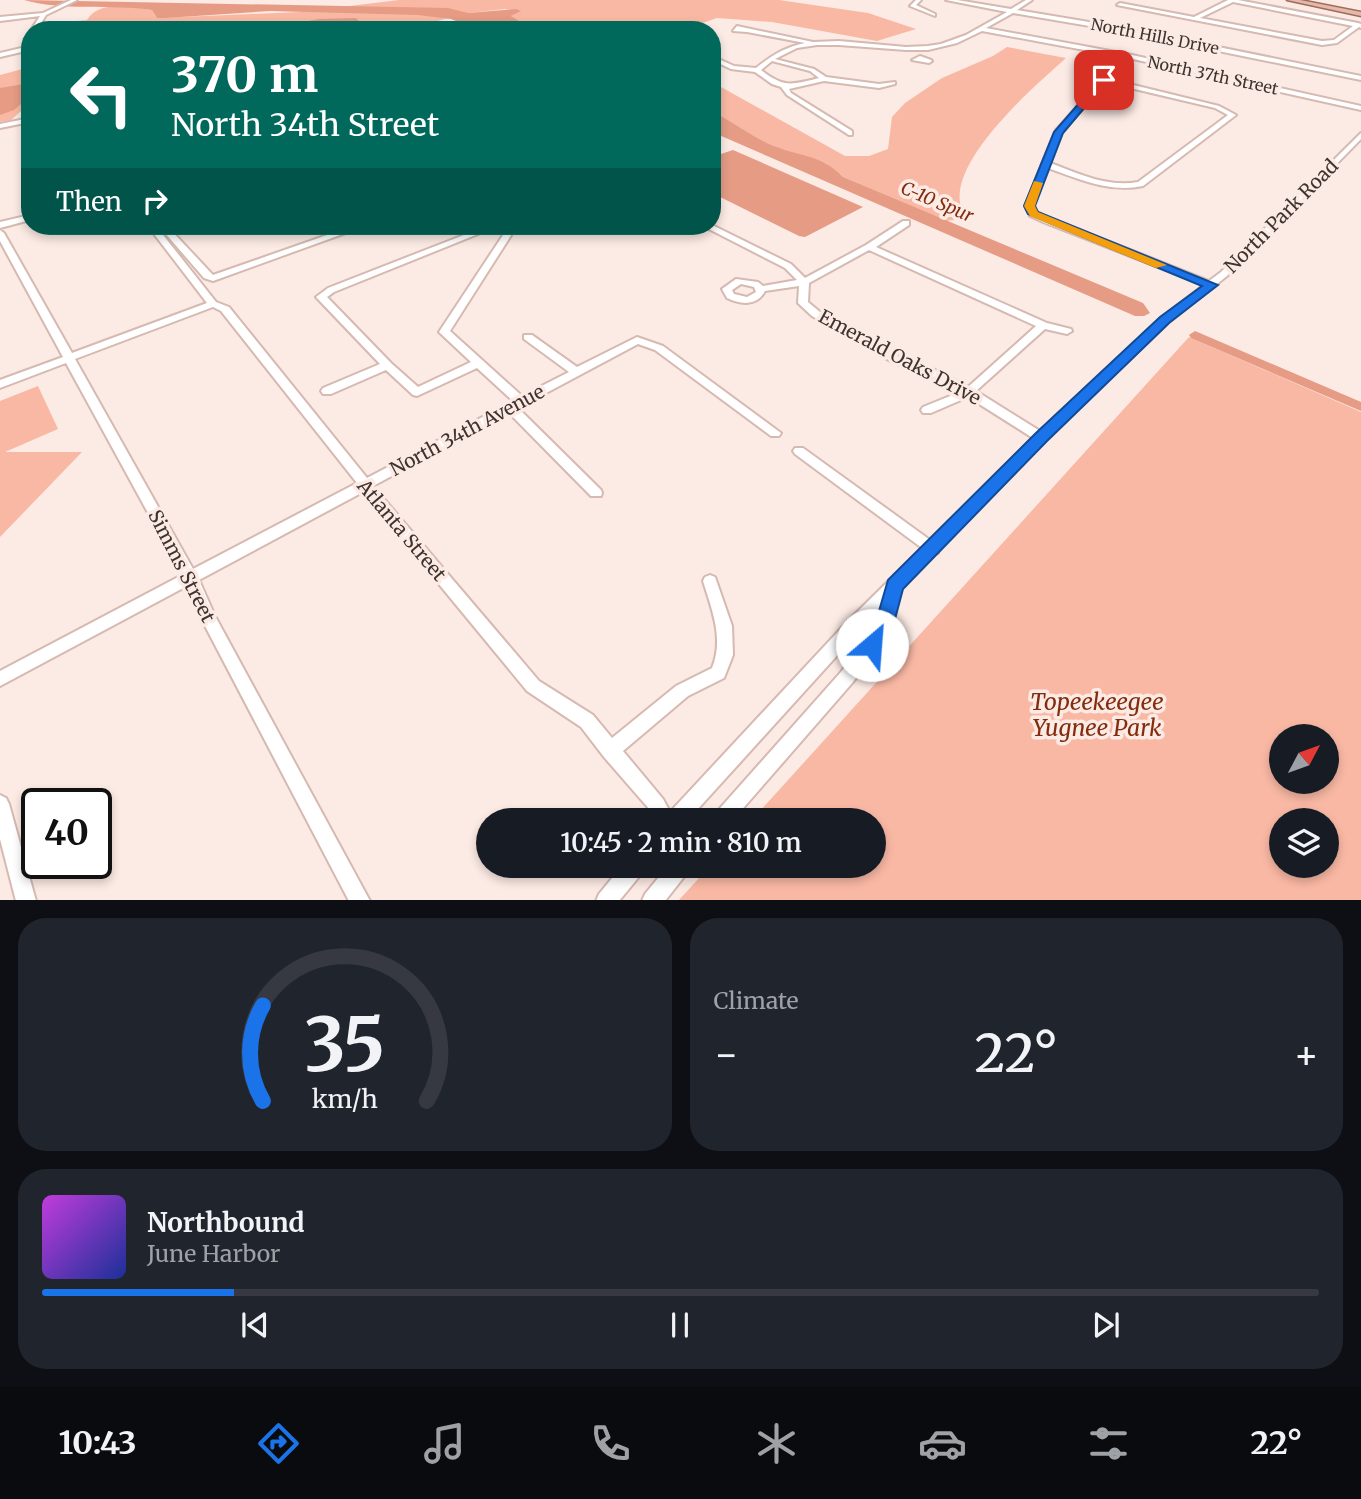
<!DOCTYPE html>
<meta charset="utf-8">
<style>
:root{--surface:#171b24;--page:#20242c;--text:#f1f3f6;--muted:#9ea1a6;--line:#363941;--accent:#1a73e8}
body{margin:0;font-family:Merriweather,serif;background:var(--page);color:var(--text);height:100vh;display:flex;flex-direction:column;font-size:26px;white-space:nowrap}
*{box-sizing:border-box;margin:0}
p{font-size:23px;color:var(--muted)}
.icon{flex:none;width:38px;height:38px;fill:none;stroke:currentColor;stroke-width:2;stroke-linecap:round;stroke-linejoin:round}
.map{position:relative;height:900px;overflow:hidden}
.details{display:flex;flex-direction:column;gap:18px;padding:18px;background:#0d0f14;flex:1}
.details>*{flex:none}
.guide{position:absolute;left:21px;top:21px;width:700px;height:214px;border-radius:28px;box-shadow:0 4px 10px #0003;background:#00695c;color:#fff;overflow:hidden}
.needle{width:46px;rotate:49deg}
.tools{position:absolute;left:1269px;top:724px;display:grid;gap:14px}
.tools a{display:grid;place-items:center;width:70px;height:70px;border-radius:50%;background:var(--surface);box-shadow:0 4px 10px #0003;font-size:35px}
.speed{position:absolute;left:21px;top:788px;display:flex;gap:14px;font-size:35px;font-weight:700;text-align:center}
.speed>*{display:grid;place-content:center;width:91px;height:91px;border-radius:50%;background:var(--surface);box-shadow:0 4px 10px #0003;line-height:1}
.speed .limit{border:4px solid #111;border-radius:10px;background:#fff;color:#111}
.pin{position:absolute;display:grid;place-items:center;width:60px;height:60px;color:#fff;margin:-30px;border-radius:14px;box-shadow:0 4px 10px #0006}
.me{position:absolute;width:77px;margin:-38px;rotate:27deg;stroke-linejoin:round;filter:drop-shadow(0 0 5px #0008)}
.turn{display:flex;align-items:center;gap:24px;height:147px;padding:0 35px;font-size:32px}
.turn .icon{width:91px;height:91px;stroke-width:2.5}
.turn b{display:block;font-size:49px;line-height:60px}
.then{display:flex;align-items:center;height:66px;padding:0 35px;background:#0003;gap:14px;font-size:26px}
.big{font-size:52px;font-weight:600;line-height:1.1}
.details .tile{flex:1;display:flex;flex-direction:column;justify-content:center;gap:10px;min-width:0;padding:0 24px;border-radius:28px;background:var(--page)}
.details .dial{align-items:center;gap:0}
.dial svg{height:182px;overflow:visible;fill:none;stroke:var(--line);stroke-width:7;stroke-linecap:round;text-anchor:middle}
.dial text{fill:var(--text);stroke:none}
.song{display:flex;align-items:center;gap:21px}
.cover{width:84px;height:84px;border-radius:10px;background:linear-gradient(135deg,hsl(290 70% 55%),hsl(230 70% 35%))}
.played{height:7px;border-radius:4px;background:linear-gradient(90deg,var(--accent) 15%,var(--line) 15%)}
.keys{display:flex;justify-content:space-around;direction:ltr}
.heat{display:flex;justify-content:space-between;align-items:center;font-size:38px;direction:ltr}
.details .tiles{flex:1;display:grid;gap:18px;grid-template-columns:1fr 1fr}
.tile:last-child{grid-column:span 2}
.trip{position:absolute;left:476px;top:808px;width:410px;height:70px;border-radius:35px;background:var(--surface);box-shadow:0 4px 10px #0003;font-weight:600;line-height:70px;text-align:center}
.tabs{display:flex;height:112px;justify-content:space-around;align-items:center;background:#090b0e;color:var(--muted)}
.tabs .icon{width:49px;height:49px}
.tabs .selected{color:var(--accent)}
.tabs b{font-size:32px;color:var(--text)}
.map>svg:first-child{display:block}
</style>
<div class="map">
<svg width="1361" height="901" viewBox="0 0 1361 901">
<rect width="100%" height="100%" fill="#fceae4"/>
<path fill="#f9b8a4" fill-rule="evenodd" d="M399 0H779L868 13 916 29 877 41 772 22 717 18 682 30H529L522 28 518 20 511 16 520 11 505 9 468 13 403 30H131C100 15 69 30 38 30V25L87 20C99 0 130 7 152 10L157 18 300 12Z
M1007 47 1066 58C1036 85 931 174 967 218L946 221 843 177C822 155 791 155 764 142 746 133 730 119 712 112V82L845 156H869L888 149 892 117 905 103 942 78 993 56Z
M30 67V103L11 120 0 122V75Z
M1189 337 1361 412V900H679L710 866H873V821H751ZM1281 737H1326V782H1281ZM1281 821H1326V866H1281Z
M38 386 58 429 5 452H82L0 537V401Z"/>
<path fill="#e59b84" d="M24 0 448 8 468 13 516 9 521 11 511 16 518 20 522 28 529 30H478L451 19 418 15 270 11 165 18H157L152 10C112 4 60 11 24 0Z
M356 18 361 23 329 24 303 30H259L319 19Z
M30 83V92L26 94 30 96 14 110 0 115V88Z
M712 112C730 119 746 133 765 142 792 156 821 153 843 177L1143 303 1150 313 1144 316H1135L712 132Z
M733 150 863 207 805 237 799 236 712 193V157Z"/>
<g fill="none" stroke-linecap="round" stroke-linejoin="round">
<path fill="#e59b84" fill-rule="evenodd" d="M1195 331 1361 402V411L1191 338 1189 335Z"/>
<g stroke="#d6b9b0" stroke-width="4">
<path id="minor" d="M71 0H77L46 15 37 30H31L40 16 0 21V17L43 13Z
M916 0H921L916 5 935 14V16L910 6Z
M946 0H957L1011 9 1026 0H1032L1017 10 1125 28 1361 76V80L1125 32 1013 13 986 28 1132 55 1361 106V110L1133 59 1109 79 1219 106 1236 115 1143 186C1109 193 1079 179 1048 168L1033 206 1036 212 1049 218 1209 281 1221 272 1361 133V139L1227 276 1169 322 1045 440 939 548 938 553 933 555 902 586 889 633 853 682 732 821H711L714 815 841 672 877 625 882 606 687 821H655L651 811 604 757 581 727 527 691 363 492 199 580 215 616 370 901H349L204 624 187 586 0 686V671L182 575 66 363 0 388V380L63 357 0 241V230L4 233 72 353 207 303 148 226H156L216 302 229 307 367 478 513 401 477 368 417 396 413 395 386 370 331 394H323L321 391 323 388 380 364 316 297 328 288 487 226H498L334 292 327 297 391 363 418 387 471 362 439 332 509 226H517L450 331 522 396 569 372 524 339V335H532L577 367 637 337 663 346 781 433 779 436H771L655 350 638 344 518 408 601 490 602 493 601 496H591L509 413 373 486 539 681 593 715 612 738 676 686 712 668C724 639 712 610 703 581L705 577 710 575 715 577 732 626 733 655 724 678 688 696 623 751 663 799 670 812 846 623 922 548 795 454 793 451 795 448H803L930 540 1033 438 968 397 931 413H923L921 410 923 407 960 392 927 374 894 363 812 316 798 303 799 286 765 291C757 306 741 305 727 298L722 289 736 279 758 282 763 286 797 280 785 268 703 226 712 225 791 264 805 278 866 245 903 221H909V225L876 247 1047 323 1071 329 1072 331 1067 334 1045 329 976 391 1040 431 1161 318 1204 285 1043 222 1030 216 1025 206 1056 130 1102 79 1127 58 982 31 957 43 928 50H906L839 45H817L797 48 775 59 814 69 826 77 879 84 895 82V84L879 88 824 81 789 89 791 93 852 131V135H849L787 95 781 87 772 84 755 72 731 69 712 60V56L734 66 756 68C771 56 785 47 805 43L747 32 733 31 737 26 813 42 839 41 906 47 928 46 941 44 966 35 1007 12ZM772 61 810 71 819 78C791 85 784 88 761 70ZM1105 82 1215 108 1228 115 1138 182C1107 188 1078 173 1050 163L1062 133ZM869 250 1036 326 968 387 935 370 902 359 820 312 808 302 809 283ZM741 284 754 287 756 292 747 297 734 294 732 290ZM213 307 221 311 357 483 193 569 75 359Z
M1228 0H1238L1358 23 1361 24V28L1359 27 1337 43 1322 45 1117 5 1120 3 1194 17ZM1233 2 1353 26 1334 40 1322 41 1200 18Z
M30 46V50L0 57V53Z
M920 56 931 60 932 61 929 63 912 60Z
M30 118V122L0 128V124Z
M30 215V220L0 228V222Z
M159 226H167L213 275 353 226H365L213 281 204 278Z
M659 226H670L658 232H652V228Z
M0 795 6 798 9 804 36 901H16L0 839Z
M622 866H644L642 873 619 901H596L599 894Z
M668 866H689L687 873 665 901H642L645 894Z"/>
</g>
<g stroke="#9e6c5b" stroke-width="3">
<path id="major" d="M1287 0H1300L1361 12V16Z"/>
</g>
<use href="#minor" fill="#fff" fill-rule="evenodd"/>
<use href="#major" fill="#e4b9ab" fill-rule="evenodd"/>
</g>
<path fill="#1a73e8" stroke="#114b97" stroke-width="2" d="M1101 78 1108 80 1063 133 1035 206 1038 212 1218 285 1169 323 1047 441 903 589 891 634 879 651 872 653 865 651 862 645 875 625 888 580 1036 433 1160 317 1202 286 1028 214 1024 206 1054 132Z"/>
<path fill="#f59e0b" d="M1034 181 1043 183 1035 206 1038 212 1167 265 1156 268 1030 216 1024 206Z"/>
<g text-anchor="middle" stroke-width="7" stroke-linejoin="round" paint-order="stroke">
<g font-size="16" fill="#3e332f" stroke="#fceae4">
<text transform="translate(1155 36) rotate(11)" y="6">North Hills Drive</text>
<text transform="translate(1213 75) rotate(12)" y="6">North 37th Street</text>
</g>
<g font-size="18" font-style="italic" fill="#822c0d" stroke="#fceae4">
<text transform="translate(937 202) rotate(23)" y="6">C-10 Spur</text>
</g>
<g font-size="19" fill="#3e332f" stroke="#fceae4">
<text transform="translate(1281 216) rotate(-45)" y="7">North Park Road</text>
<text transform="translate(900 357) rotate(28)" y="7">Emerald Oaks Drive</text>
<text transform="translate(467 430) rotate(-28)" y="7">North 34th Avenue</text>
<text transform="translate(402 530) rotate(50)" y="7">Atlanta Street</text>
<text transform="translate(182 566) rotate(63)" y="7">Simms Street</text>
</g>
<g font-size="23" font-style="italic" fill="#832c0e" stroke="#fceae4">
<text x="1097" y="710">Topeekeegee<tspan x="1097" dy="26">Yugnee Park</tspan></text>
</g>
</g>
</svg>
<div class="tools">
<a><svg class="needle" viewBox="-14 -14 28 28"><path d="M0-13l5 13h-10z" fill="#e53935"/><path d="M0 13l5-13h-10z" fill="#9ea1a6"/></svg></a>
<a><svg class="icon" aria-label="layers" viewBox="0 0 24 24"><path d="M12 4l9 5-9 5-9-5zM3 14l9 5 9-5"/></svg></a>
</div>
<div class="speed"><div class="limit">40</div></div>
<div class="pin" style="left:1104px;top:80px;background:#d93025"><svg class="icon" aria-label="arrive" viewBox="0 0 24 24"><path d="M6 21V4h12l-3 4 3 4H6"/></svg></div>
<svg class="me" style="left:872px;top:645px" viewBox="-20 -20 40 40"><circle r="19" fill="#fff"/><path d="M0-13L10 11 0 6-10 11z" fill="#1a73e8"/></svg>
<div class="trip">10:45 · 2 min · 810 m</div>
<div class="guide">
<div class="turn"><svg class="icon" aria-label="left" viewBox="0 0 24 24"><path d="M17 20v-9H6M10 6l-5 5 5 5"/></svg><div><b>370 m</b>North 34th Street</div></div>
<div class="then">Then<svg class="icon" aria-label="right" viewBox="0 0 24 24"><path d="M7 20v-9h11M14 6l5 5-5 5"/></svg></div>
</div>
</div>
<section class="details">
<div class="tiles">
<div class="tile dial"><svg viewBox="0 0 100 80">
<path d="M14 69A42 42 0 1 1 86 69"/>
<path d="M14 69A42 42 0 0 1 14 27" stroke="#1a73e8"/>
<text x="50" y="56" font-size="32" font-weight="700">35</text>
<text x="50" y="72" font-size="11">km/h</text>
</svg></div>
<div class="tile"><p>Climate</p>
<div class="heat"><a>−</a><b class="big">22°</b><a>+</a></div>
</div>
<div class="tile">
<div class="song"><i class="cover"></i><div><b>Northbound</b><p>June Harbor</p></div></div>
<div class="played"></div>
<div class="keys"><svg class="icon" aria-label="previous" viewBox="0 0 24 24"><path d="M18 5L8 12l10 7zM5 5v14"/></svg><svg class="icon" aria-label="pause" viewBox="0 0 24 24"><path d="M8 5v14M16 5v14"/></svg><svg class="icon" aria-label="next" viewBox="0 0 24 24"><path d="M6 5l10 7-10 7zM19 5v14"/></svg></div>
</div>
</div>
</section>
<nav class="tabs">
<b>10:43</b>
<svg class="icon selected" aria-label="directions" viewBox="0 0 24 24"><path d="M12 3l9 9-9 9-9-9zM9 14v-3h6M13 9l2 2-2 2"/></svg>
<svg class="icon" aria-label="music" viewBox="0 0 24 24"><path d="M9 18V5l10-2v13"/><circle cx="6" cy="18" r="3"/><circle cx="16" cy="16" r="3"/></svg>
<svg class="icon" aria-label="phone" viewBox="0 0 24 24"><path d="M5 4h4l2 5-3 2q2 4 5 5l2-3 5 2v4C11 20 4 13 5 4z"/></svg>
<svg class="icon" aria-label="climate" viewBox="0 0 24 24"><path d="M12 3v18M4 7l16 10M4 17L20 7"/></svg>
<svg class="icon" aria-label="car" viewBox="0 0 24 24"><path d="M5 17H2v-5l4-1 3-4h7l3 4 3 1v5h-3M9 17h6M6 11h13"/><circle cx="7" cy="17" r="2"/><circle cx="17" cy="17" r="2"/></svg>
<svg class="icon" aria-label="filters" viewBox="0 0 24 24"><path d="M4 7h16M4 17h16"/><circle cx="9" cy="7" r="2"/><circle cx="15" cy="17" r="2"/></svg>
<b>22°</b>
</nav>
